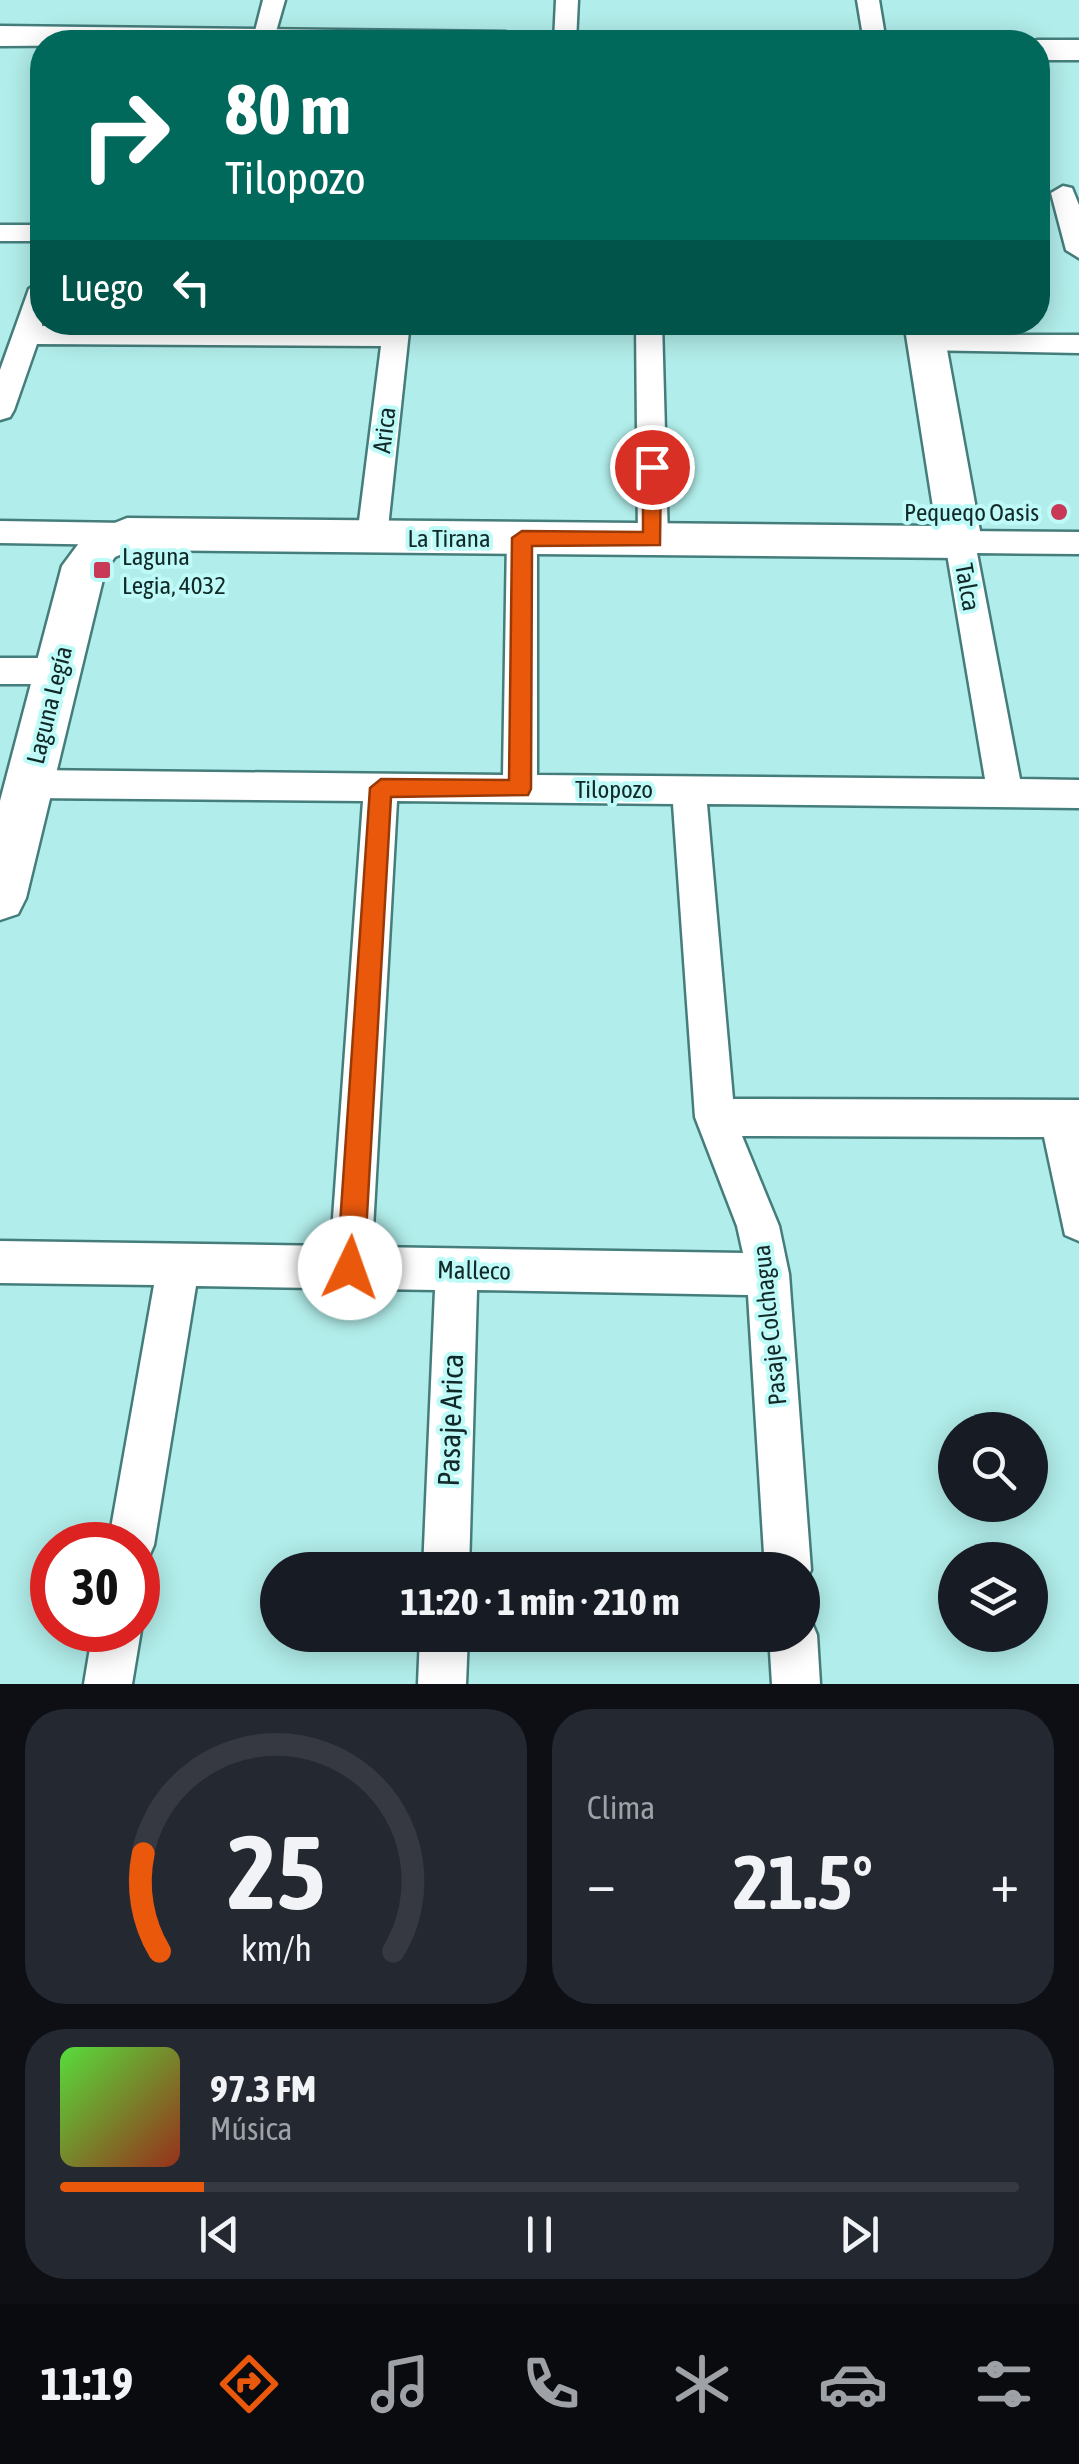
<!DOCTYPE html>
<html lang="es">
<meta charset="utf-8">
<style>
:root{--surface:#171b24;--page:#242831;--text:#f1f3f6;--muted:#9ea1a6;--line:#363941;--accent:#ea580c}
body{margin:0;font-family:"Asap Condensed",sans-serif;background:var(--page);color:var(--text);height:100vh;display:flex;flex-direction:column;font-size:38px;white-space:nowrap}
*{box-sizing:border-box;margin:0}
p{font-size:32px;color:var(--muted)}
.icon{flex:none;width:55px;height:55px;fill:none;stroke:currentColor;stroke-width:2;stroke-linecap:round;stroke-linejoin:round}
.map{position:relative;height:1684px;overflow:hidden}
.details{display:flex;flex-direction:column;gap:25px;padding:25px;background:#0d0f14;flex:1}
.details>*{flex:none}
.hud{position:absolute;left:30px;top:30px;width:1020px;height:305px;border-radius:40px;box-shadow:0 5px 25px #0003;background:#00695c;color:#fff;overflow:hidden}
.controls{position:absolute;left:938px;top:1412px;display:grid;gap:20px}
.controls a{display:grid;place-items:center;width:110px;height:110px;border-radius:50%;background:var(--surface);box-shadow:0 5px 25px #0003;font-size:50px}
.speed{position:absolute;left:30px;top:1522px;display:flex;gap:20px;font-size:50px;font-weight:700;text-align:center}
.speed>*{display:grid;place-content:center;width:130px;height:130px;border-radius:50%;background:var(--surface);box-shadow:0 5px 25px #0003;line-height:1}
.speed .limit{border:15px solid #d22;background:#fff;color:#111}
.pin{position:absolute;display:grid;place-items:center;width:85px;height:85px;color:#fff;margin:-42px;border:5px solid #fff;border-radius:50%;box-shadow:0 2px 10px #0007}
.me{position:absolute;width:110px;margin:-55px;rotate:3deg;stroke-linejoin:round;filter:drop-shadow(0 0 8px #0008)}
.turn{display:flex;align-items:center;gap:35px;height:210px;padding:0 30px;font-size:45px}
.turn .icon{width:130px;height:130px;stroke-width:2.5}
.turn b{display:block;font-size:70px;line-height:85px}
.then{display:flex;align-items:center;height:95px;padding:0 30px;background:#0003;gap:20px;font-size:38px}
.big{font-size:75px;font-weight:700;line-height:1.1}
.details .tile{flex:1;display:flex;flex-direction:column;justify-content:center;gap:15px;min-width:0;padding:0 35px;border-radius:40px;background:var(--page)}
.details .dial{align-items:center;gap:0}
.dial svg{height:260px;overflow:visible;fill:none;stroke:var(--line);stroke-width:7;stroke-linecap:round;text-anchor:middle}
.dial text{fill:var(--text);stroke:none}
.song{display:flex;align-items:center;gap:30px}
.cover{width:120px;height:120px;border-radius:15px;background:linear-gradient(135deg,hsl(110 70% 55%),hsl(10 70% 35%))}
.played{height:10px;border-radius:5px;background:linear-gradient(90deg,var(--accent) 15%,var(--line) 15%)}
.keys{display:flex;justify-content:space-around;direction:ltr}
.heat{display:flex;justify-content:space-between;align-items:center;font-size:55px;direction:ltr}
.details .tiles{flex:1;display:grid;gap:25px;grid-template-columns:1fr 1fr}
.tile:last-child{grid-column:span 2}
.trip{position:absolute;left:260px;top:1552px;width:560px;height:100px;border-radius:50px;background:var(--surface);box-shadow:0 5px 25px #0003;font-weight:700;line-height:100px;text-align:center}
.tabs{display:flex;height:160px;justify-content:space-around;align-items:center;background:#090b0e;color:var(--muted)}
.tabs .icon{width:70px;height:70px}
.tabs .selected{color:var(--accent)}
.tabs b{font-size:45px;color:var(--text)}
.map>svg:first-child{display:block}
</style>
<div class="map">
<svg width="1079" height="1684" viewBox="0 0 1079 1684">
<rect width="100%" height="100%" fill="#b1edea"/>
<g fill="none" stroke-linecap="round" stroke-linejoin="round">
<g stroke="#447d7b" stroke-width="5">
<path id="street" d="M263 0H285L273 42H255L253 39Z
M556 0H578L576 42H554Z
M857 0H879L886 42H864Z
M1063 186 1072 188 1079 205V258L1066 250 1051 193Z
M0 225H42V241H0Z
M42 281V326L383 328 384 322H410L387 537 383 545 372 548 361 545 357 537 381 346 37 344 14 410 10 417 0 420V370L29 289Z
M636 322H662L668 540 664 548 653 551 642 548 638 540Z
M927 335H1079V353L917 350 913 344 917 338Z
M0 521 127 523 138 526 142 534 138 542 127 545 0 543Z
M522 527 533 530 537 538V775L985 779 945 542 949 534 960 531 1079 532V554L977 553 1020 779 1079 780V808L707 804 733 1099 1079 1100V1241L1065 1235 1044 1137 742 1136 779 1226 789 1274 811 1570 802 1587V1570H765L748 1295 477 1290 469 1570H423L435 1290 196 1286 154 1545 147 1561 138 1565V1545H108L154 1285 0 1283V1241L331 1246 363 801 29 798 17 794 12 784 17 774 29 770 503 775 507 538 511 530ZM397 801 673 804 695 1117 737 1226 743 1253 372 1247Z
M0 658H57L68 662 73 671 68 680 57 684H0Z
M802 1615 810 1618 817 1635 820 1684H772L769 1635H802Z
M138 1622 141 1630 132 1684H84L93 1630H138Z
M420 1635H468L466 1684H418Z"/>
</g>
<g stroke="#447d7b" stroke-width="5">
<path id="secondary" d="M0 26 505 32 516 35 521 42 0 46Z
M1038 40H1079V60H1038V42H1029Z
M904 322H942L982 542 975 553 960 558 132 550 115 557 105 571 26 898 18 914 0 920V801L62 566 85 535 127 518 936 526Z"/>
</g>
<use href="#street" fill="#fff" fill-rule="evenodd"/>
<use href="#secondary" fill="#fff" fill-rule="evenodd"/>
</g>
<path fill="#ea580c" stroke="#983908" stroke-width="2.5" d="M652 461 661 467 660 545 532 546 531 789 528 795 391 797 364 1268 360 1278 350 1282 341 1278 337 1268 370 788 381 779 509 780 512 538 522 531 643 532V467Z"/>
<g fill="#c83958" stroke="#befaf7" stroke-width="4">
<circle cx="1059" cy="512" r="10"/>
<rect x="92" y="560" width="20" height="20" rx="5"/>
</g>
<g text-anchor="middle" stroke-width="8" stroke-linejoin="round" paint-order="stroke">
<g font-size="25" fill="#112928" stroke="#befaf7">
<text transform="translate(384 430) rotate(-83)" y="9">Arica</text>
<text x="449" y="547">La Tirana</text>
<text transform="translate(968 587) rotate(80)" y="9">Talca</text>
<text transform="translate(49 705) rotate(-76)" y="9">Laguna Legía</text>
<text x="614" y="798">Tilopozo</text>
<text transform="translate(474 1270) rotate(1)" y="9">Malleco</text>
<text transform="translate(769 1325) rotate(-96)" y="9">Pasaje Colchagua</text>
</g>
<g font-size="25" fill="#112928" stroke="#befaf7" text-anchor="end">
<text x="1039" y="521">Pequeqo Oasis</text>
<text x="122" y="565" text-anchor="start">Laguna<tspan x="122" dy="29">Legia, 4032</tspan></text>
</g>
<g font-size="30" fill="#112928" stroke="#befaf7">
<text transform="translate(451 1420) rotate(-88)" y="10">Pasaje Arica</text>
</g>
</g>
</svg>
<div class="controls">
<a><svg class="icon" aria-label="search" viewBox="0 0 24 24"><circle cx="10" cy="10" r="6"/><path d="M15 15l6 6"/></svg></a>
<a><svg class="icon" aria-label="layers" viewBox="0 0 24 24"><path d="M12 4l9 5-9 5-9-5zM3 14l9 5 9-5"/></svg></a>
</div>
<div class="speed"><div class="limit">30</div></div>
<div class="pin" style="left:652px;top:467px;background:#d93025"><svg class="icon" aria-label="arrive" viewBox="0 0 24 24"><path d="M6 21V4h12l-3 4 3 4H6"/></svg></div>
<svg class="me" style="left:350px;top:1268px" viewBox="-20 -20 40 40"><circle r="19" fill="#fff"/><path d="M0-13L10 11 0 6-10 11z" fill="#ea580c"/></svg>
<div class="trip">11:20 · 1 min · 210 m</div>
<div class="hud">
<div class="turn"><svg class="icon" aria-label="right" viewBox="0 0 24 24"><path d="M7 20v-9h11M14 6l5 5-5 5"/></svg><div><b>80 m</b>Tilopozo</div></div>
<div class="then">Luego<svg class="icon" aria-label="left" viewBox="0 0 24 24"><path d="M17 20v-9H6M10 6l-5 5 5 5"/></svg></div>
</div>
</div>
<section class="details">
<div class="tiles">
<div class="tile dial"><svg viewBox="0 0 100 80">
<path d="M14 69A42 42 0 1 1 86 69"/>
<path d="M14 69A42 42 0 0 1 9 39" stroke="#ea580c"/>
<text x="50" y="56" font-size="32" font-weight="700">25</text>
<text x="50" y="72" font-size="11">km/h</text>
</svg></div>
<div class="tile"><p>Clima</p>
<div class="heat"><a>−</a><b class="big">21.5°</b><a>+</a></div>
</div>
<div class="tile">
<div class="song"><i class="cover"></i><div><b>97.3 FM</b><p>Música</p></div></div>
<div class="played"></div>
<div class="keys"><svg class="icon" aria-label="previous" viewBox="0 0 24 24"><path d="M18 5L8 12l10 7zM5 5v14"/></svg><svg class="icon" aria-label="pause" viewBox="0 0 24 24"><path d="M8 5v14M16 5v14"/></svg><svg class="icon" aria-label="next" viewBox="0 0 24 24"><path d="M6 5l10 7-10 7zM19 5v14"/></svg></div>
</div>
</div>
</section>
<nav class="tabs">
<b>11:19</b>
<svg class="icon selected" aria-label="directions" viewBox="0 0 24 24"><path d="M12 3l9 9-9 9-9-9zM9 14v-3h6M13 9l2 2-2 2"/></svg>
<svg class="icon" aria-label="music" viewBox="0 0 24 24"><path d="M9 18V5l10-2v13"/><circle cx="6" cy="18" r="3"/><circle cx="16" cy="16" r="3"/></svg>
<svg class="icon" aria-label="phone" viewBox="0 0 24 24"><path d="M5 4h4l2 5-3 2q2 4 5 5l2-3 5 2v4C11 20 4 13 5 4z"/></svg>
<svg class="icon" aria-label="climate" viewBox="0 0 24 24"><path d="M12 3v18M4 7l16 10M4 17L20 7"/></svg>
<svg class="icon" aria-label="car" viewBox="0 0 24 24"><path d="M5 17H2v-5l4-1 3-4h7l3 4 3 1v5h-3M9 17h6M6 11h13"/><circle cx="7" cy="17" r="2"/><circle cx="17" cy="17" r="2"/></svg>
<svg class="icon" aria-label="filters" viewBox="0 0 24 24"><path d="M4 7h16M4 17h16"/><circle cx="9" cy="7" r="2"/><circle cx="15" cy="17" r="2"/></svg>
</nav>
